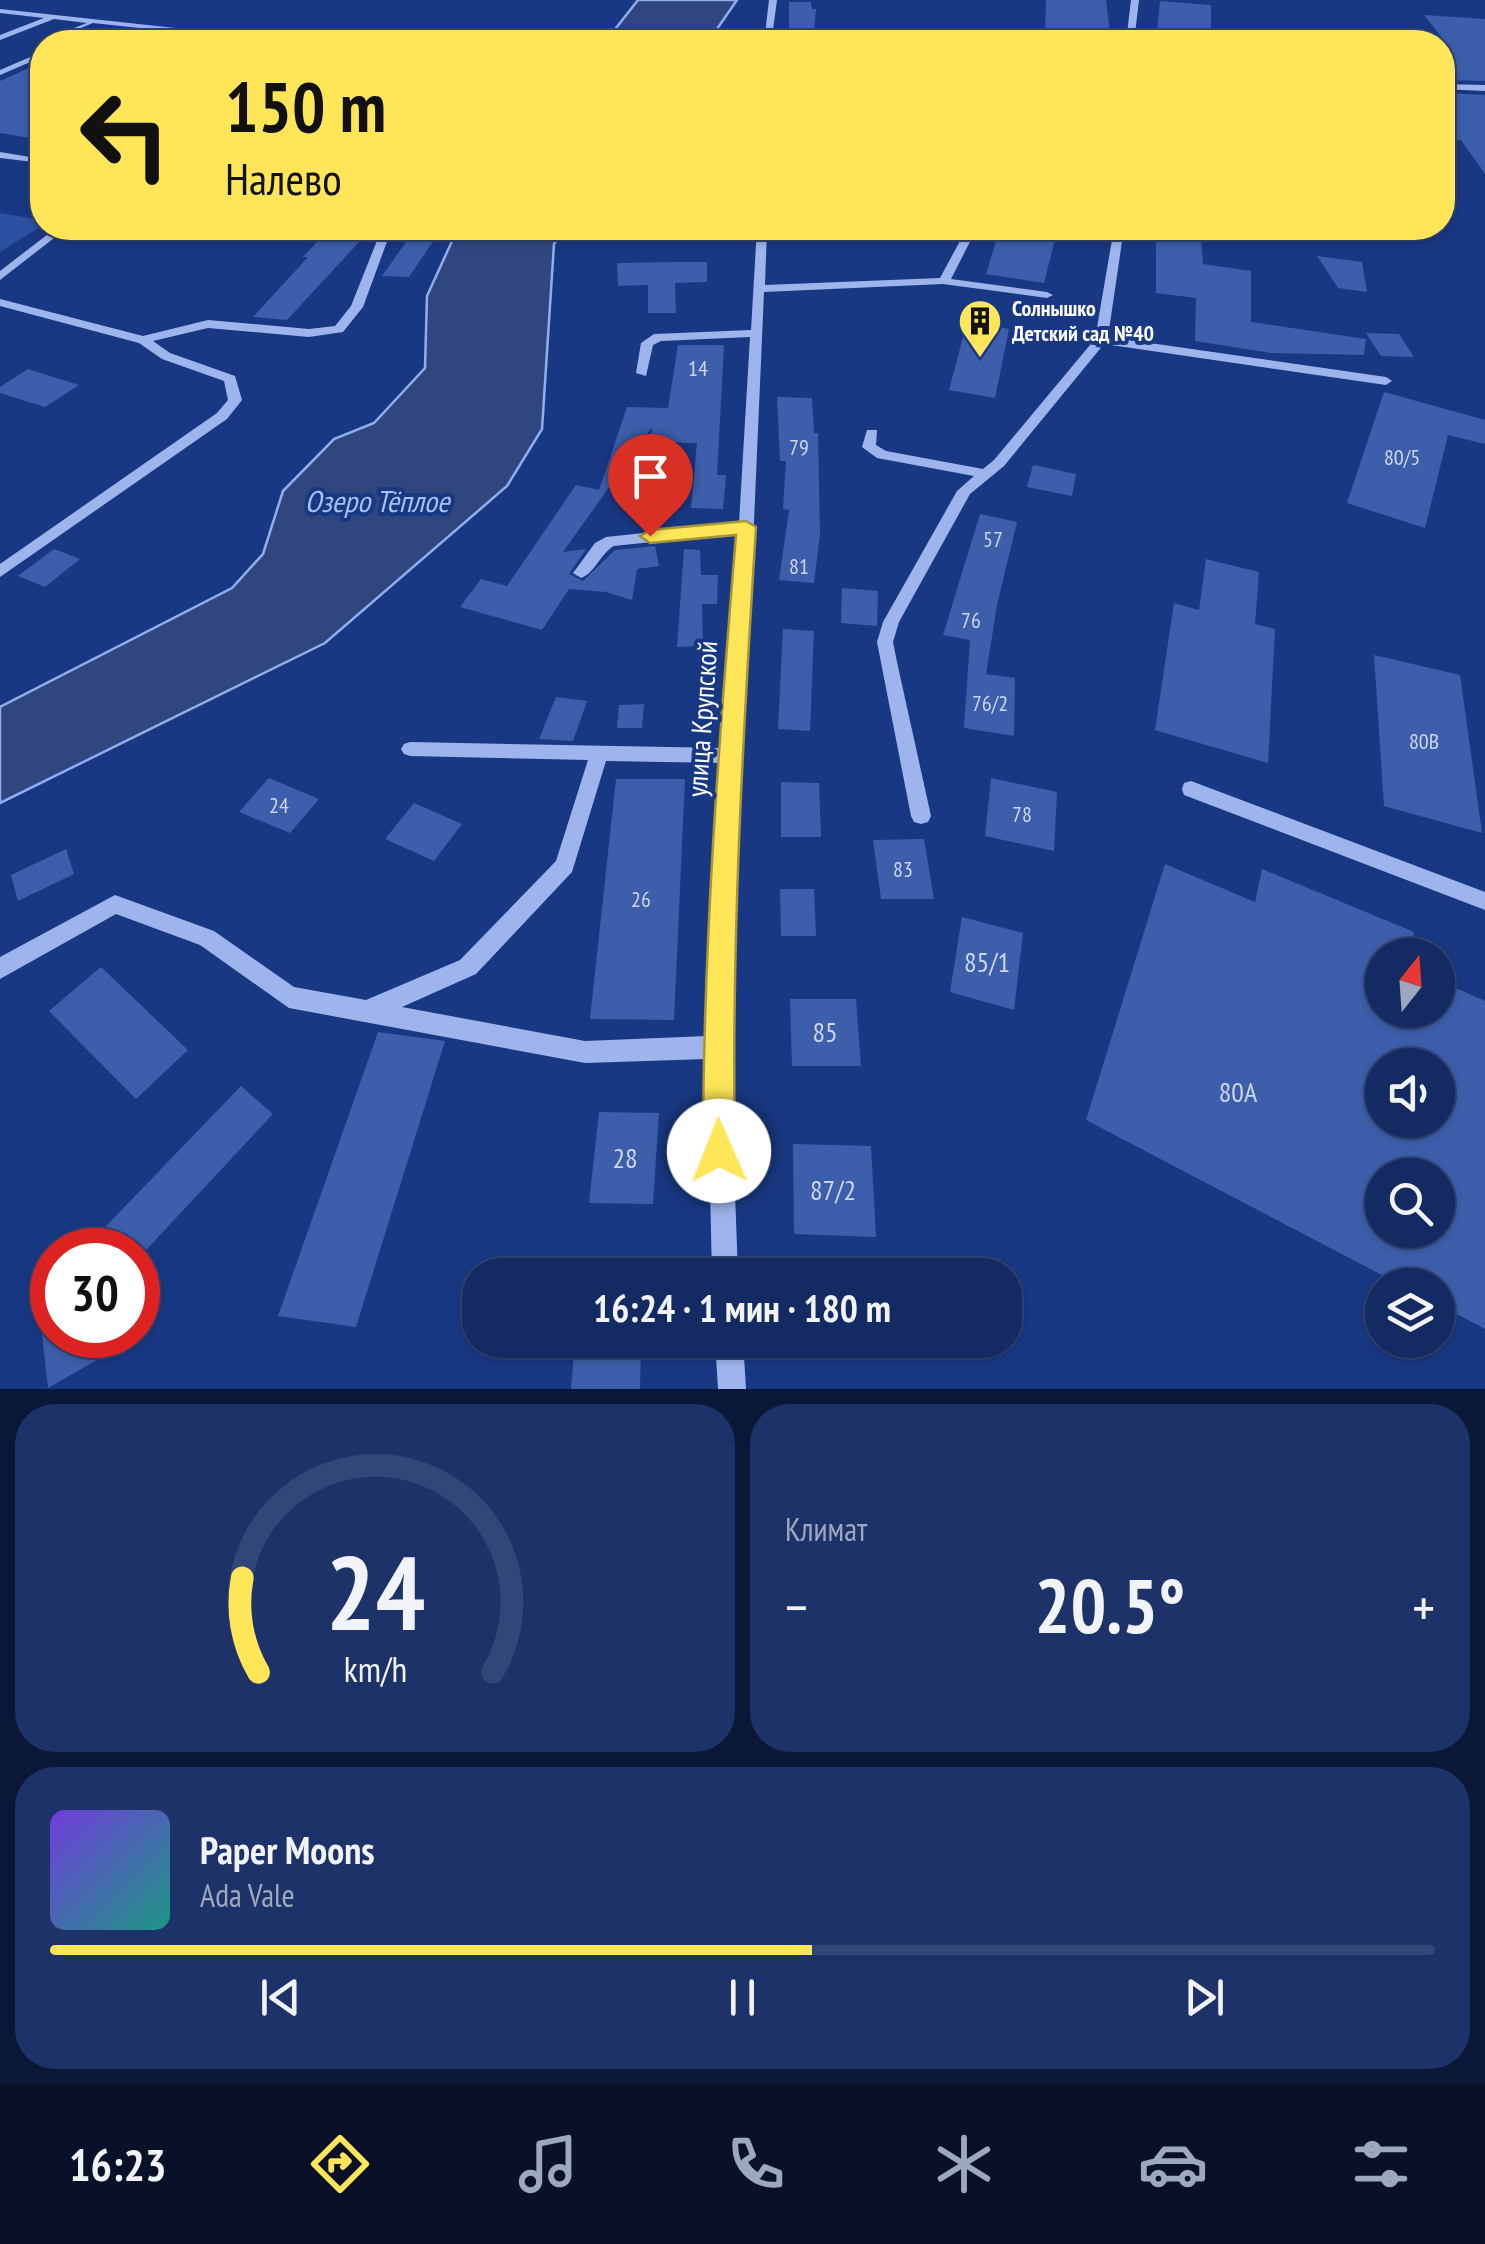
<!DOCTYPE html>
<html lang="ru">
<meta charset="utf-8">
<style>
:root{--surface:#132a62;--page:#1c3268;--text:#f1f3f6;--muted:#9da7be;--line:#324677;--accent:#ffe658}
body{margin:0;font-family:"PT Sans Narrow",sans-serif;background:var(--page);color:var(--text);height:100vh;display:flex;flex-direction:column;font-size:38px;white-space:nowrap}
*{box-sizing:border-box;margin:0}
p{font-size:32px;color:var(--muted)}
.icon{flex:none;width:55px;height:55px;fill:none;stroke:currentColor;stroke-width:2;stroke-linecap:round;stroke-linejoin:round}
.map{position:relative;height:1389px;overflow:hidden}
.side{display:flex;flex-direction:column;gap:15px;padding:15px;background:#0a1736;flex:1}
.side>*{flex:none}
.top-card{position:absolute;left:30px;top:30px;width:1425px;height:210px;border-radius:40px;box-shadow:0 2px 8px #0004,0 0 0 2px var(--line);background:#ffe658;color:#111;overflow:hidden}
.needle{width:65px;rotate:17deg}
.controls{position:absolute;left:1365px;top:938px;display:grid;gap:20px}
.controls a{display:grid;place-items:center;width:90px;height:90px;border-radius:50%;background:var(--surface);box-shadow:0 2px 8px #0004,0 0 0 2px var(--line);font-size:50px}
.speed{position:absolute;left:30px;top:1228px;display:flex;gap:20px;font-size:50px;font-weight:700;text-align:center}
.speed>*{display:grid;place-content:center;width:130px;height:130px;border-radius:50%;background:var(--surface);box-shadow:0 2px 8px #0004,0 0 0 2px var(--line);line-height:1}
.speed .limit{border:15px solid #d22;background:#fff;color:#111}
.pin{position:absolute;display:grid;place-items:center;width:85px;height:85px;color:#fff;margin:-102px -42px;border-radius:50% 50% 50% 0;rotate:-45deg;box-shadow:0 0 10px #0007}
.pin .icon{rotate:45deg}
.me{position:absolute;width:110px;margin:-55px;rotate:359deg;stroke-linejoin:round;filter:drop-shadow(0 0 8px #0008)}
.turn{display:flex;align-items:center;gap:35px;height:210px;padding:0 30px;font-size:45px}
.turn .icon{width:130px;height:130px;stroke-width:2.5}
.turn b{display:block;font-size:70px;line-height:85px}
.big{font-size:75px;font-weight:700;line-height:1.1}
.side .widget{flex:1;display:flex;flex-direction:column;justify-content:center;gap:15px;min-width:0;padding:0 35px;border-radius:40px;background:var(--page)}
.side .dial{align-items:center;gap:0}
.dial svg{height:260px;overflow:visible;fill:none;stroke:var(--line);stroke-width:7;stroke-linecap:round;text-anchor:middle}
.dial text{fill:var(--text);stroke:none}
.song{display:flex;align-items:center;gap:30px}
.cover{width:120px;height:120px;border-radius:15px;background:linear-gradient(135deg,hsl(260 70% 55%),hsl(170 70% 35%))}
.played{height:10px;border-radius:5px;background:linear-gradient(90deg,var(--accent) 55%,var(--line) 55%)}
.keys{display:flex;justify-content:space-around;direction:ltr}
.heat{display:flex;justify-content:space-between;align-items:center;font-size:55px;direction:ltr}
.side .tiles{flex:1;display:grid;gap:15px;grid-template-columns:1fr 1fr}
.widget:last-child{grid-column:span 2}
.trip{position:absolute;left:462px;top:1258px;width:560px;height:100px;border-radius:40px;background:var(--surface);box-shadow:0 2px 8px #0004,0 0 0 2px var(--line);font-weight:700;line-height:100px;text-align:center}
.dock{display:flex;height:160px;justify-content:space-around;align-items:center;background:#081127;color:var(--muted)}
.dock .icon{width:70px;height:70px}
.dock .on{color:var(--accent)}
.dock b{font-size:45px;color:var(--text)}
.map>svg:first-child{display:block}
</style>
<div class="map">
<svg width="1485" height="1389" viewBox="0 0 1485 1389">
<rect width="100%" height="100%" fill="#193883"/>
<path fill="#2c4fa2" d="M0 213 42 220V226L0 252Z"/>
<path fill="#2f467e" stroke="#90aeee" stroke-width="2.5" d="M638 0H737L708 42H605Z
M458 228H565L554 244 542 429 507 486 325 643 0 803V707L232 588 263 554 283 491 334 439 374 423 425 368 427 296Z"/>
<path fill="#3d5eaa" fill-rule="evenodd" d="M1046 0H1106L1111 42H1045Z
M1160 1 1211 5V42H1156Z
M789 2H811L812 9H816L814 31H789Z
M1424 15 1485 19V81L1442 80V38Z
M42 62V140L0 133V81Z
M1442 93 1485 95V174L1461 140 1442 138Z
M330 228H372L287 320 253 317 308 257H303Z
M416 228H442L409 277 382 276Z
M1000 228 1056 235 1044 283 986 274Z
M1164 228H1200L1203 264 1251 271V322L1366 339 1364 355 1271 353 1195 341 1196 298 1156 293V234L1165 235Z
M1317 256 1362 262 1367 292 1338 288Z
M675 262H707V282L675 283 676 313H648V285L618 286 617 263Z
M967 322 1009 329 995 398 949 390Z
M1366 333 1399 334 1414 357 1381 356Z
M678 345H724L717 475H726L723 509 691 508 697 443 650 442 652 427 563 552 586 549 569 574 583 581 615 550 655 546 659 566 637 569 632 600 606 592 569 589 542 630 460 607 481 579 507 586 576 485 599 490 627 407 668 408Z
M28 369 79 385 45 407 0 393V387Z
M1384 392 1485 420V444L1448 435 1425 528 1347 503Z
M777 397 812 398 814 433H818L820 534 814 583 779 580 789 510 783 509 786 461H780Z
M1033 465 1076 474 1072 496 1027 487Z
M980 514 1017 522 997 605 986 674 1015 678 1014 736 964 728 970 640 943 635Z
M54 549 80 559 45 587 18 576Z
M684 549 700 550 701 575H718L717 604H702L703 646 677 647Z
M1206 559 1259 572 1255 624 1275 629 1268 763 1155 730 1174 603 1199 610Z
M842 588 878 591 877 626 841 623Z
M783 629 814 631 810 731 778 729Z
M1374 655 1460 675 1482 833 1384 806Z
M556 697 587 701 573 741 539 739Z
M644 704 642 728H617L619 705Z
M269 778 319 799 290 833 239 812Z
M991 778 1057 792 1054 851 985 836Z
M616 779H685L674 1020 590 1019Z
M781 782 819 783 821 837H781Z
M414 803 462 824 434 861 385 839Z
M924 839 934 899H881L873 840Z
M66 849 74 874 18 901 11 875Z
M1165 864 1255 902 1262 869 1414 932 1411 955H1382V1010H1438V980L1485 1001V1329L1438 1304V1285H1401L1086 1120ZM1382 1065H1438V1120H1382ZM1382 1175H1438V1230H1382Z
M780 889H814L816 936H781Z
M962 917 1023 933 1014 1010 950 992Z
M101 967 188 1050 136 1099 49 1011Z
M790 999H856L861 1066H792Z
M378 1032 445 1041 356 1327 278 1316Z
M241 1086 273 1114 146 1250H83Z
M599 1112 659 1113 653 1204 589 1203Z
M793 1144 871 1146 876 1237 794 1234Z
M42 1335H140L48 1388Z
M575 1340H641L640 1389H571Z"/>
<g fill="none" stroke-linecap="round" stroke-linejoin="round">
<path fill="#9db5ec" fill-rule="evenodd" d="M769 0H777L772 37 803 40 807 42H764Z
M1131 0H1139L1134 42H1126Z
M0 9 287 40 291 42H270L93 23 42 44V40L87 23 54 19 0 40V35L44 18 0 13Z
M42 52V57L0 75V70Z
M1442 84 1485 85V91L1442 89Z
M0 152 42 159V163L0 158Z
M56 228H67L0 280V271Z
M382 228H392L363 307 343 332 309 337 208 328 153 341 170 353 235 376 242 400 227 419 0 577V564L217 413 228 400 224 381 162 359 139 343 0 306V299L143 336 208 320 309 329 335 326 351 306Z
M757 228H767L765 285 940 278 967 228H977L951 279 1047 292 1053 295 1047 298 943 284 764 292 747 682 732 903 730 1053 738 1275H712L707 1059 585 1063 289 1008 200 945 116 914 0 979V957L115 895 214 931 294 987 366 1000 460 960 556 861 588 760 410 756 404 754 401 749 404 744 410 742 722 748 738 533 614 546C600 554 595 573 581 578L573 573 595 543 606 537 739 523 750 337 661 341 653 345 646 376 636 373 641 343 654 334 751 330ZM606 761 721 763 711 903 707 1036 585 1041 402 1007 476 974 572 872Z
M1114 228H1124L1108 337 1386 377 1392 381 1386 385 1104 344 1004 466 970 494 899 622 893 642 897 662 931 816 928 822 921 824 914 822 911 816 877 642 883 622 957 491 974 476 877 458 862 447 867 430H877L876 445 886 451 983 469 994 460 1095 339Z
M1191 781 1485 892V910L1184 795 1182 789 1184 783Z
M715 1340H743L746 1389H718Z"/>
</g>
<path fill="#ffe658" stroke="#a69639" stroke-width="2.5" d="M746 521 756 527C743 735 731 943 735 1151L730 1162 719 1167 708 1162 703 1151C703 945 719 740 736 535L650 543 640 536 650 530Z"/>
<defs>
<g id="building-pin" transform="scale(2.25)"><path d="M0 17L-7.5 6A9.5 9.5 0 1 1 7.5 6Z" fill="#ffe658" stroke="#193883"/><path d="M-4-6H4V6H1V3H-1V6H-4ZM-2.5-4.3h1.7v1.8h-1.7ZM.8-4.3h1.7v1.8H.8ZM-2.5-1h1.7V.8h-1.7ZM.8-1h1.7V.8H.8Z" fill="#111"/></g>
</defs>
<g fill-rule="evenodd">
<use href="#building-pin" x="980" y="321"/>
</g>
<g text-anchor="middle" stroke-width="8" stroke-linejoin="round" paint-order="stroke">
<g font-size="22" font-weight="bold" fill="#fff" stroke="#193883" text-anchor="start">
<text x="1012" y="316">Солнышко<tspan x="1012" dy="25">Детский сад №40</tspan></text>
</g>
<g font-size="22" fill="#ced7ea">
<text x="698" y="376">14</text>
<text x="799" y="455">79</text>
<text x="1402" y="465">80/5</text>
<text x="993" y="547">57</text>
<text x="799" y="574">81</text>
<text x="971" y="628">76</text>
<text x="990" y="711">76/2</text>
<text x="1424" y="749">80В</text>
<text x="279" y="813">24</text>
<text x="1022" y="822">78</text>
<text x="903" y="877">83</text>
<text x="641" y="907">26</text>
</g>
<g font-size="28" fill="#fff" stroke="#193883">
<text transform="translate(702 719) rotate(-86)" y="10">улица Крупской</text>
</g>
<g font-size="28" fill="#ced7ea">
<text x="987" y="972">85/1</text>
<text x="825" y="1042">85</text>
<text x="1238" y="1102">80А</text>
<text x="625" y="1168">28</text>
<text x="833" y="1200">87/2</text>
</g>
<g font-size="30" font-style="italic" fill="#a9c0f3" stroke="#193883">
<text x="377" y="512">Озеро Тёплое</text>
</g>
</g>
</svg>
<div class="controls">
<a><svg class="needle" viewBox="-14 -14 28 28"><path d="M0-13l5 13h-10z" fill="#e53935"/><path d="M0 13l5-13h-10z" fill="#9da7be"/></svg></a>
<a><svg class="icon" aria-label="sound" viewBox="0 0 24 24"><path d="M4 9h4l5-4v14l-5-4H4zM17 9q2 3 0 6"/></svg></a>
<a><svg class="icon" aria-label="search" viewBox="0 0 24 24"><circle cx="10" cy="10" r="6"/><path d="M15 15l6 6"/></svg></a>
<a><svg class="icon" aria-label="layers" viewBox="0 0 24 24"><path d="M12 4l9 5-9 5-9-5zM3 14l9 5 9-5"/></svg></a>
</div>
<div class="speed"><div class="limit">30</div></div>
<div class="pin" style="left:650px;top:536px;background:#d93025"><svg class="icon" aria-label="arrive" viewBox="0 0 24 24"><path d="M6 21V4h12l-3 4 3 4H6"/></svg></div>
<svg class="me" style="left:719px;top:1151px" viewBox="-20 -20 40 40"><circle r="19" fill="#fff"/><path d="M0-13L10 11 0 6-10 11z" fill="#ffe658"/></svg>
<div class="trip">16:24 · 1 мин · 180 m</div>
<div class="top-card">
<div class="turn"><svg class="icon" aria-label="left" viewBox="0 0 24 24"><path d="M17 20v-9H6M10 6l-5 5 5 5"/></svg><div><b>150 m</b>Налево</div></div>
</div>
</div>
<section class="side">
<div class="tiles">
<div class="widget dial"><svg viewBox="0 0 100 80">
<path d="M14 69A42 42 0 1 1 86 69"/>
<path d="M14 69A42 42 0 0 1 9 40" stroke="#ffe658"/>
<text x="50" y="56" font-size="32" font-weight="700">24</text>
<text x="50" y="72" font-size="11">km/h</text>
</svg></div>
<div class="widget"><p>Климат</p>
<div class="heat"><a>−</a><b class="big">20.5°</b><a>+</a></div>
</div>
<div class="widget">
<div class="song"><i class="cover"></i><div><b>Paper Moons</b><p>Ada Vale</p></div></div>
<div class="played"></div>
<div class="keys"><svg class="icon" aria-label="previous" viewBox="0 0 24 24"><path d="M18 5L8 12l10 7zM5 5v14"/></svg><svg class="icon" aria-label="pause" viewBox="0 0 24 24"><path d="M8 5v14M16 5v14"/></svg><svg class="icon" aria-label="next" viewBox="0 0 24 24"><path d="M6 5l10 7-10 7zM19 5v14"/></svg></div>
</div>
</div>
</section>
<nav class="dock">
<b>16:23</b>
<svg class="icon on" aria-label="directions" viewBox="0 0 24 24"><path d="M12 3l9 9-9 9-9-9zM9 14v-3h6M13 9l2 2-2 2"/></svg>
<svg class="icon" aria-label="music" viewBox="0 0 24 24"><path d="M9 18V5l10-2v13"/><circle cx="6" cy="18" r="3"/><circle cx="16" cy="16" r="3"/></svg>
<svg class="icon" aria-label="phone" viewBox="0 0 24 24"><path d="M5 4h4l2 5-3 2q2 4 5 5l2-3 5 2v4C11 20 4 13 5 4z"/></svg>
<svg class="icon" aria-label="climate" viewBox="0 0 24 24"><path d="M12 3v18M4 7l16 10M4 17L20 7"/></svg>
<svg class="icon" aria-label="car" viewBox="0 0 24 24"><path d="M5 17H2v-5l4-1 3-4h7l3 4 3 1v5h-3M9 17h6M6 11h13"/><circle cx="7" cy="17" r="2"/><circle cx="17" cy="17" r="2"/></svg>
<svg class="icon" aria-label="filters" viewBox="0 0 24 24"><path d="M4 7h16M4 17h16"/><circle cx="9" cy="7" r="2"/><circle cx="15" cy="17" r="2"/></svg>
</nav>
